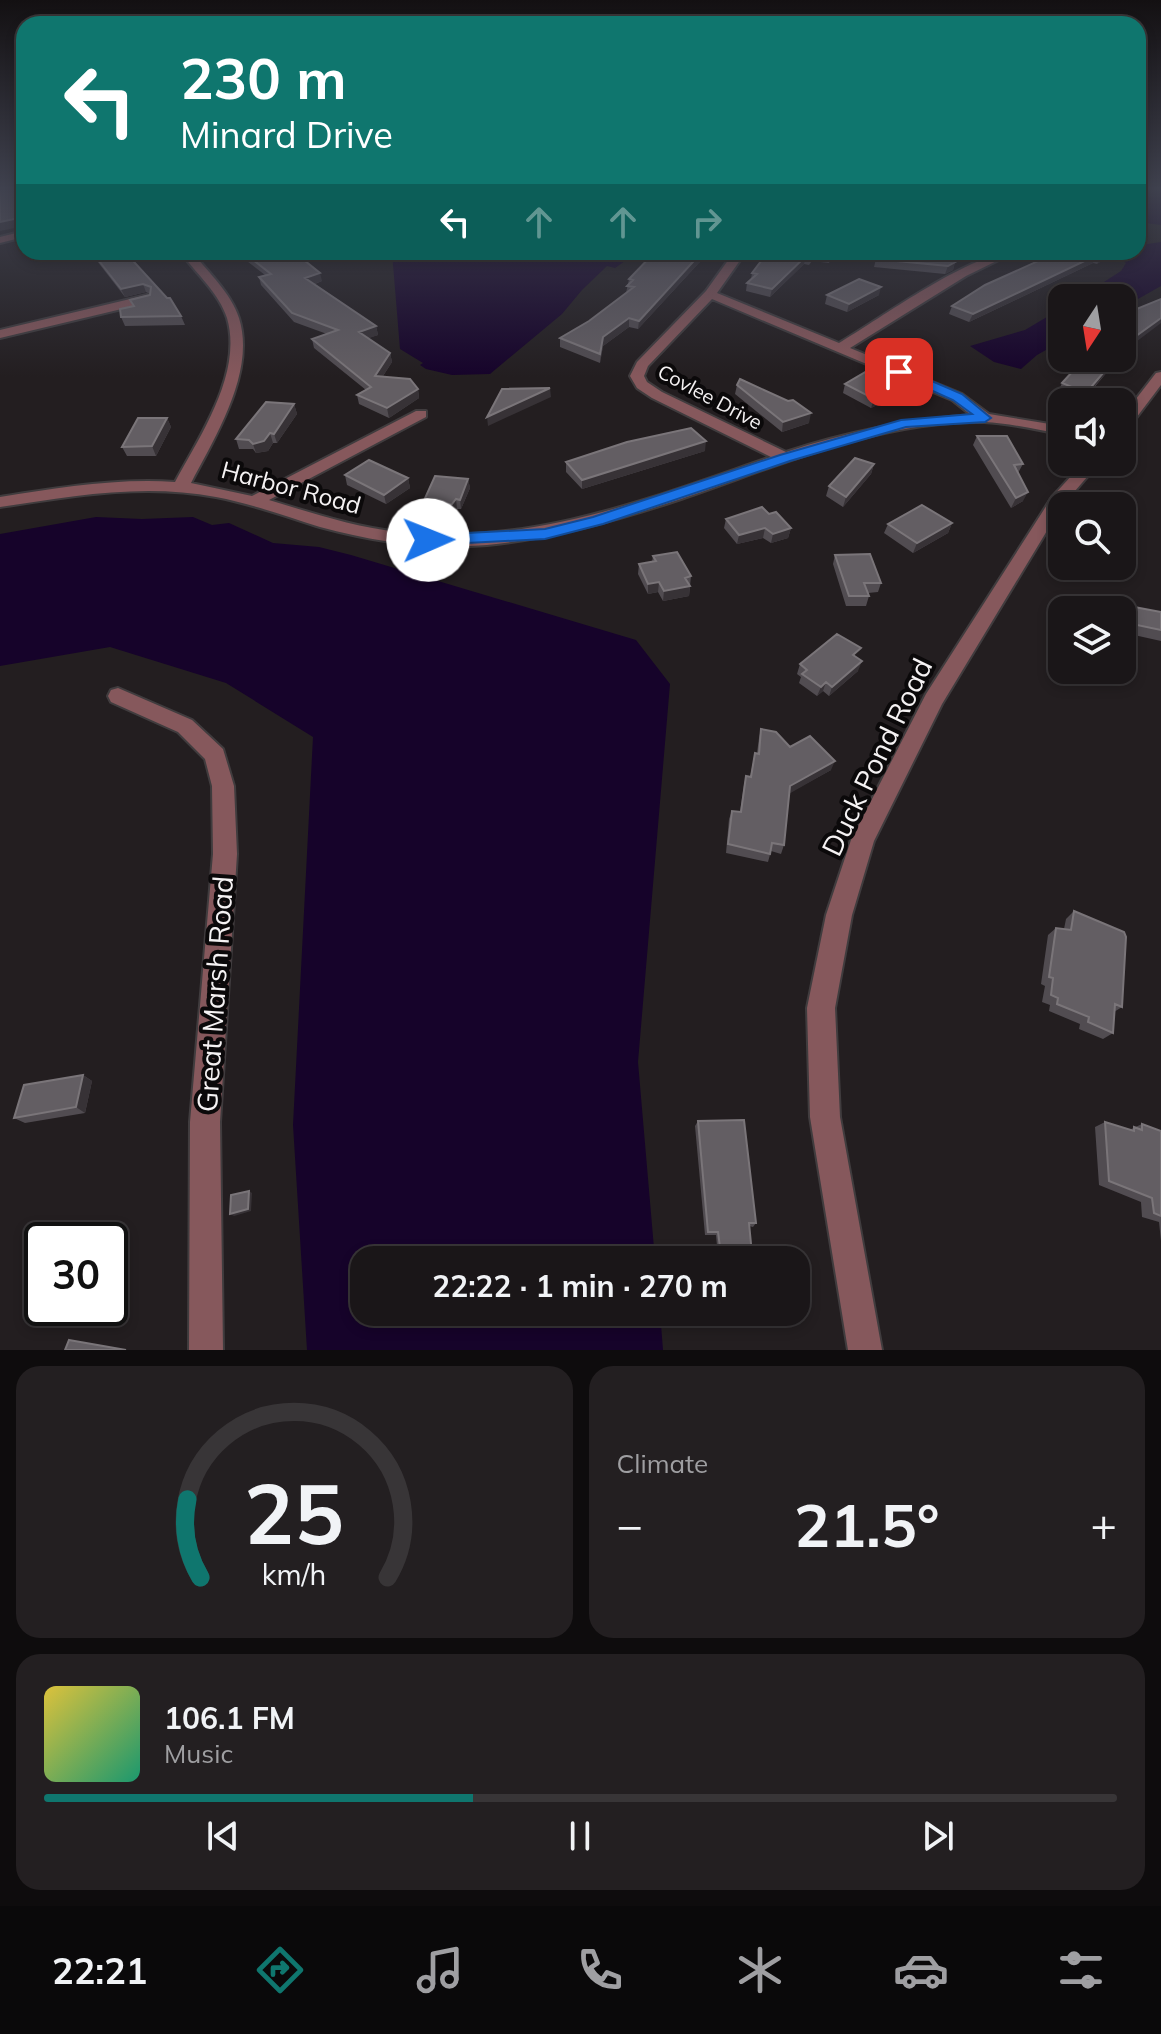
<!DOCTYPE html>
<meta charset="utf-8">
<style>
:root{--surface:#1a1618;--page:#231f21;--text:#f1f3f6;--muted:#9f9fa2;--line:#383537;--accent:#0f766e}
body{margin:0;font-family:Mulish,sans-serif;background:var(--page);color:var(--text);height:100vh;display:flex;flex-direction:column;font-size:30px;white-space:nowrap}
*{box-sizing:border-box;margin:0}
p{font-size:26px;color:var(--muted)}
.icon{flex:none;width:44px;height:44px;fill:none;stroke:currentColor;stroke-width:2;stroke-linecap:round;stroke-linejoin:round}
.map{position:relative;height:1350px;overflow:hidden}
.side{display:flex;flex-direction:column;gap:16px;padding:16px;background:#0e0c0d;flex:1}
.side>*{flex:none}
.banner{position:absolute;left:16px;top:16px;width:1130px;height:244px;border-radius:24px;box-shadow:0 4px 12px #0003,0 0 0 2px var(--line);background:#0f766e;color:#fff;overflow:hidden}
.needle{width:52px;rotate:192deg}
.tools{position:absolute;left:1048px;top:284px;display:grid;gap:16px}
.tools a{display:grid;place-items:center;width:88px;height:88px;border-radius:16px;background:var(--surface);box-shadow:0 4px 12px #0003,0 0 0 2px var(--line);font-size:40px}
.speed{position:absolute;left:24px;top:1222px;display:flex;gap:16px;font-size:40px;font-weight:700;text-align:center}
.speed>*{display:grid;place-content:center;width:104px;height:104px;border-radius:50%;background:var(--surface);box-shadow:0 4px 12px #0003,0 0 0 2px var(--line);line-height:1}
.speed .limit{border:4px solid #111;border-radius:12px;background:#fff;color:#111}
.pin{position:absolute;display:grid;place-items:center;width:68px;height:68px;color:#fff;margin:-34px;border-radius:16px;box-shadow:0 4px 12px #0006}
.me{position:absolute;width:88px;margin:-44px;rotate:89deg;stroke-linejoin:round;filter:drop-shadow(0 0 6px #0008)}
.turn{display:flex;align-items:center;gap:28px;height:168px;padding:0 32px;font-size:36px}
.turn .icon{width:104px;height:104px;stroke-width:2.5}
.turn b{display:block;font-size:56px;line-height:68px}
.lanes{display:flex;align-items:center;height:76px;padding:0 32px;background:#0003;justify-content:center;gap:40px;direction:ltr}
.lanes .off{opacity:.35}
.big{font-size:60px;font-weight:700;line-height:1.1}
.side .card{flex:1;display:flex;flex-direction:column;justify-content:center;gap:12px;min-width:0;padding:0 28px;border-radius:24px;background:var(--page)}
.side .dial{align-items:center;gap:0}
.dial svg{height:208px;overflow:visible;fill:none;stroke:var(--line);stroke-width:7;stroke-linecap:round;text-anchor:middle}
.dial text{fill:var(--text);stroke:none}
.song{display:flex;align-items:center;gap:24px}
.cover{width:96px;height:96px;border-radius:12px;background:linear-gradient(135deg,hsl(50 70% 55%),hsl(160 70% 35%))}
.played{height:8px;border-radius:4px;background:linear-gradient(90deg,var(--accent) 40%,var(--line) 40%)}
.keys{display:flex;justify-content:space-around;direction:ltr}
.heat{display:flex;justify-content:space-between;align-items:center;font-size:44px;direction:ltr}
.side .tiles{flex:1;display:grid;gap:16px;grid-template-columns:1fr 1fr}
.card:last-child{grid-column:span 2}
.trip{position:absolute;left:350px;top:1246px;width:460px;height:80px;border-radius:24px;background:var(--surface);box-shadow:0 4px 12px #0003,0 0 0 2px var(--line);font-weight:700;line-height:80px;text-align:center}
.tab-bar{display:flex;height:128px;justify-content:space-around;align-items:center;background:#0a090a;color:var(--muted)}
.tab-bar .icon{width:56px;height:56px}
.tab-bar .current{color:var(--accent)}
.tab-bar b{font-size:36px;color:var(--text)}
.map>svg:first-child{display:block}
</style>
<div class="map">
<svg width="1161" height="1350" viewBox="0 0 1161 1350">
<rect width="100%" height="100%" fill="#231e20"/>
<path fill="#16032a" d="M1138 188H1161V225L1138 222Z
M1161 242V286L1122 308V298H1079L1121 271 1126 263 1115 253 1138 252 1141 245Z
M392 252H638L615 268 607 266 582 290 562 314 490 374 452 375 426 369 420 365 423 363 400 349Z
M1062 308V341L1037 355 1021 369 994 362 970 346 1025 330Z
M96 517 142 519 193 517 212 525 229 523 273 543 319 547 351 555 636 640 670 684 638 1062 655 1260H364V1312H660L663 1350H307L293 1125 313 737 226 683 110 647 0 666V534Z"/>
<g fill="none" stroke-linecap="round" stroke-linejoin="round">
<g stroke="#403c3e" stroke-width="4">
<path id="street" d="M24 231V237L0 243V237Z
M180 252H192C208 272 231 293 239 318 256 372 215 437 191 483L252 496 416 411H426V417L269 500C312 513 354 527 399 532 529 547 651 498 771 457L652 398 637 388 630 376 637 362 706 291 734 252H746L717 293 839 343C880 319 971 252 1015 252L966 276 850 348 962 394 989 414 1062 426V434C1037 430 1010 423 984 422 880 420 778 466 681 499 618 520 554 538 487 545 431 550 375 542 320 527 285 516 252 504 216 497 144 483 72 496 0 507V497C58 488 117 478 175 482 200 436 243 373 227 318 219 293 196 273 180 252ZM712 299 952 400 971 415C908 420 846 432 786 452L662 392 647 382 644 376 648 366Z
M147 295 151 296V302L0 338V330Z
M1161 372V385L1127 430 1122 431V417L1156 373Z
M1084 462H1100L1062 506 942 704 874 841 852 915 835 1008 840 1117 882 1350H848L810 1117 807 1008 826 915 851 840 926 694 1052 497Z
M118 688 192 720 223 749 234 786 237 854 220 1122 223 1350H189L190 1122 213 854 212 786 205 759 178 732 111 702 108 696 111 690Z"/>
</g>
<use href="#street" fill="#86585c" fill-rule="evenodd"/>
</g>
<path fill="#514c51" d="M90 252H125L181 316 185 325 125 326 121 317 133 306 130 300 150 295V294L146 292 125 297Z
M235 252H301L304 254 306 261 322 281 315 284 376 326 378 335 368 338 390 353 392 362 383 376 418 389 419 398 389 418 359 404 357 395 366 390 314 348 312 339 327 334 294 322 261 285 259 277 265 275Z
M670 252H709L638 329 629 327 603 346 600 363 560 347V338L589 321 626 293 629 279Z
M768 252H832L829 263 812 261 809 265 804 264 770 297 746 291 747 283 751 279 752 273Z
M1058 252H1114L1097 264 1093 263 969 322 949 314 952 306Z
M944 257 955 262 953 270 945 274 874 267 876 259Z
M827 295H879L847 312 825 304Z
M1119 358 1082 402 1058 392 1062 383Z
M845 384 903 392 871 408 843 393Z
M737 385 809 423 782 432 735 394Z
M294 404 297 414 277 443H273L268 451 256 453 253 449H239L236 439Z
M167 418 171 427 156 456H127L122 447Z
M977 436 1023 464 1018 473 1023 501 1011 508 973 445Z
M705 451 582 489 566 472V462Z
M874 464 871 474 843 507 826 496 829 486Z
M345 475 408 478 410 488 386 504 347 485Z
M468 479 470 488 461 509H457L454 514H424L422 505Z
M769 514 791 528 788 538 771 543 763 538 737 544 724 528 726 519Z
M952 523 948 533 913 553 884 533 888 524Z
M835 555 881 583 878 592 868 593 869 596 866 606H846L833 564Z
M653 556 691 576 689 596 663 601 658 592 648 594 638 574 639 564 652 562Z
M1129 606 1161 612V641L1125 633 1122 615Z
M857 658 858 671 829 696 823 691 817 696 799 683 801 677 797 674 800 664Z
M761 729 790 747 831 770 789 793 784 845 781 854 771 851 768 862 726 853 729 819 732 811 740 812 744 785 746 776 750 777 755 753H757L759 738Z
M1074 911 1122 1007 1114 1012 1113 1033 1103 1039 1079 1029 1080 1024 1049 1011 1050 1005 1042 1002 1045 986 1041 984 1048 935 1056 928 1064 929 1066 919Z
M83 1075 92 1081 85 1113 25 1123 14 1118Z
M698 1121 756 1223 753 1227 749 1226 752 1254 749 1257H718L716 1235H705L695 1126Z
M1105 1122 1129 1130 1142 1124 1161 1131V1241L1159 1222 1142 1217 1141 1202 1099 1185 1095 1127Z"/>
<path fill="#373236" d="M24 217V226L0 231V222Z
M702 252H709L638 329 639 321Z
M938 252H956L933 262 935 253Z
M1107 252H1114L1097 264 1101 256Z
M1097 255 1093 263 969 322 973 314Z
M806 256 804 264 770 297 772 289Z
M955 262 953 270 945 274 948 266Z
M320 273 322 281 308 286 305 278Z
M143 284 146 292 125 297 121 289Z
M881 287 879 295 847 312 849 304Z
M629 318V327L603 346 600 363 603 337Z
M1161 318V323L1128 348 1122 354V351L1132 339Z
M376 326 378 335 361 341 359 332Z
M390 353 392 362 377 385 375 376Z
M1116 358H1119L1081 402 1086 393Z
M906 383 903 392 871 408 874 399Z
M550 388 551 397 488 426 487 417Z
M418 389 419 398 389 418 387 408Z
M294 404 297 414 277 443 274 434Z
M811 413 809 423 782 432 783 422Z
M167 418 171 427 156 456 152 446Z
M270 433 273 443 268 451 256 453 253 444Z
M706 441 705 451 582 489V480Z
M874 464 871 474 843 507 846 497Z
M408 478 410 488 386 504 384 495Z
M468 479 470 488 461 509 460 500Z
M1028 492 1023 501 1011 508 1016 498Z
M456 499 457 509 454 514 452 504Z
M952 523 948 533 913 553 917 543Z
M765 528 763 538 737 544 739 535Z
M791 528 788 538 771 543 773 534Z
M659 582 658 592 648 594V584Z
M690 586 689 596 663 601 664 591Z
M862 661 858 671 829 696 832 687Z
M826 682 823 691 817 696 821 687Z
M835 761 831 770 787 795 790 786Z
M83 1075 92 1081 85 1113 76 1107Z
M249 1191 252 1193 251 1211 234 1216 230 1214Z"/>
<path fill="#635e63" stroke="#7a7579" stroke-width="2" d="M0 188H24V217L0 222Z
M92 252H125L167 298H170L181 316 121 317 120 309 134 306 130 300 150 295 151 287 143 284 121 289Z
M243 252H301L304 254 299 256 320 273 305 278 376 326 359 332 390 353 375 376 410 379 418 389 387 408 357 395 371 387 312 339 338 330 292 313 259 277 271 274Z
M670 252H702L639 321 629 318 603 337 600 354 560 338 589 321 634 287 627 286 633 280 629 279 653 254 669 253Z
M768 252H832L831 255 813 253 811 257 806 256 772 289 747 283 757 274 752 273Z
M893 252H938L935 253 955 262 948 266 876 259Z
M1058 252H1107L1101 256 1097 255 973 314 952 306 985 285Z
M859 279 881 287 849 304 827 295Z
M1161 299V318L1132 339 1122 351V315Z
M1085 358H1116L1086 393 1062 383Z
M874 367 906 383 874 399 845 384Z
M740 379 788 401 793 400 811 413 783 422 737 385Z
M550 388 487 417 502 389Z
M266 402 294 404 274 434 270 433 264 441 253 444 249 440 236 439Z
M138 418H167L152 446 122 447Z
M691 428 706 441 582 480 566 462 627 442Z
M977 436H1007L1023 464 1014 465 1028 492 1016 498Z
M855 458 874 464 846 497 829 486Z
M369 460 408 478 384 495 345 475Z
M435 476 468 479 460 500 456 499 452 504 422 505Z
M922 505 952 523 917 543 888 524Z
M762 507 769 514 776 512 791 528 773 534 765 528 739 535 726 519Z
M677 552 691 576 685 578 690 586 664 591 659 582 648 584 639 564 656 561 653 556Z
M870 554 881 583H864L869 596H849L835 555Z
M1129 606 1161 612V630L1132 624Z
M837 634 861 648 853 655 862 661 832 687 826 682 821 687 802 674 807 670 800 664Z
M761 729 776 732 790 747 810 736 835 761 790 786 784 845 772 843 770 854 728 844 732 811 741 812 746 776 751 777 755 753 759 754Z
M1074 911 1124 932 1126 937 1122 1007 1115 1004 1113 1033 1088 1022 1089 1017 1057 1004 1058 998 1051 995 1053 978 1049 977 1056 928 1071 930Z
M83 1075 76 1107 14 1118 24 1085Z
M744 1120 756 1223H749L752 1254 721 1255 718 1232H708L698 1121Z
M1105 1122 1134 1131V1127L1142 1130V1124L1161 1131V1216L1154 1213 1152 1198 1109 1181Z
M249 1191 248 1209 230 1214 231 1195Z
M69 1340 126 1350H65Z"/>
<linearGradient id="sky" x2="0" y2="1"><stop stop-color="#131012"/><stop offset="0.5" stop-color="#3f414e"/><stop offset="1" stop-color="#3f414e" stop-opacity="0"/></linearGradient>
<rect width="1161" height="377" fill="url(#sky)"/>
<path fill="#1a73e8" stroke="#114b97" stroke-width="2" d="M895 369H904L962 394 991 418 985 422 906 427 790 461 603 524 545 539 428 545 420 540 428 535 545 529 593 517 780 455 901 420 972 414 953 400 895 374Z"/>
<g text-anchor="middle" stroke-width="8" stroke-linejoin="round" paint-order="stroke">
<g font-size="20" fill="#f5f2f3" stroke="#0b090a">
<text transform="translate(710 397) rotate(28)" y="7">Covlee Drive</text>
</g>
<g font-size="24" fill="#f5f2f3" stroke="#0b090a">
<text transform="translate(291 488) rotate(15)" y="8">Harbor Road</text>
</g>
<g font-size="28" fill="#f5f2f3" stroke="#0b090a">
<text transform="translate(877 757) rotate(-64)" y="10">Duck Pond Road</text>
<text transform="translate(215 994) rotate(-86)" y="10">Great Marsh Road</text>
</g>
</g>
</svg>
<div class="tools">
<a><svg class="needle" viewBox="-14 -14 28 28"><path d="M0-13l5 13h-10z" fill="#e53935"/><path d="M0 13l5-13h-10z" fill="#9f9fa2"/></svg></a>
<a><svg class="icon" aria-label="sound" viewBox="0 0 24 24"><path d="M4 9h4l5-4v14l-5-4H4zM17 9q2 3 0 6"/></svg></a>
<a><svg class="icon" aria-label="search" viewBox="0 0 24 24"><circle cx="10" cy="10" r="6"/><path d="M15 15l6 6"/></svg></a>
<a><svg class="icon" aria-label="layers" viewBox="0 0 24 24"><path d="M12 4l9 5-9 5-9-5zM3 14l9 5 9-5"/></svg></a>
</div>
<div class="speed"><div class="limit">30</div></div>
<div class="pin" style="left:899px;top:372px;background:#d93025"><svg class="icon" aria-label="arrive" viewBox="0 0 24 24"><path d="M6 21V4h12l-3 4 3 4H6"/></svg></div>
<svg class="me" style="left:428px;top:540px" viewBox="-20 -20 40 40"><circle r="19" fill="#fff"/><path d="M0-13L10 11 0 6-10 11z" fill="#1a73e8"/></svg>
<div class="trip">22:22 · 1 min · 270 m</div>
<div class="banner">
<div class="turn"><svg class="icon" aria-label="left" viewBox="0 0 24 24"><path d="M17 20v-9H6M10 6l-5 5 5 5"/></svg><div><b>230 m</b>Minard Drive</div></div>
<div class="lanes"><svg class="icon" aria-label="left" viewBox="0 0 24 24"><path d="M17 20v-9H6M10 6l-5 5 5 5"/></svg><svg class="icon off" aria-label="ahead" viewBox="0 0 24 24"><path d="M12 20V5M6 11l6-6 6 6"/></svg><svg class="icon off" aria-label="ahead" viewBox="0 0 24 24"><path d="M12 20V5M6 11l6-6 6 6"/></svg><svg class="icon off" aria-label="right" viewBox="0 0 24 24"><path d="M7 20v-9h11M14 6l5 5-5 5"/></svg></div>
</div>
</div>
<section class="side">
<div class="tiles">
<div class="card dial"><svg viewBox="0 0 100 80">
<path d="M14 69A42 42 0 1 1 86 69"/>
<path d="M14 69A42 42 0 0 1 9 39" stroke="#0f766e"/>
<text x="50" y="56" font-size="32" font-weight="700">25</text>
<text x="50" y="72" font-size="11">km/h</text>
</svg></div>
<div class="card"><p>Climate</p>
<div class="heat"><a>−</a><b class="big">21.5°</b><a>+</a></div>
</div>
<div class="card">
<div class="song"><i class="cover"></i><div><b>106.1 FM</b><p>Music</p></div></div>
<div class="played"></div>
<div class="keys"><svg class="icon" aria-label="previous" viewBox="0 0 24 24"><path d="M18 5L8 12l10 7zM5 5v14"/></svg><svg class="icon" aria-label="pause" viewBox="0 0 24 24"><path d="M8 5v14M16 5v14"/></svg><svg class="icon" aria-label="next" viewBox="0 0 24 24"><path d="M6 5l10 7-10 7zM19 5v14"/></svg></div>
</div>
</div>
</section>
<nav class="tab-bar">
<b>22:21</b>
<svg class="icon current" aria-label="directions" viewBox="0 0 24 24"><path d="M12 3l9 9-9 9-9-9zM9 14v-3h6M13 9l2 2-2 2"/></svg>
<svg class="icon" aria-label="music" viewBox="0 0 24 24"><path d="M9 18V5l10-2v13"/><circle cx="6" cy="18" r="3"/><circle cx="16" cy="16" r="3"/></svg>
<svg class="icon" aria-label="phone" viewBox="0 0 24 24"><path d="M5 4h4l2 5-3 2q2 4 5 5l2-3 5 2v4C11 20 4 13 5 4z"/></svg>
<svg class="icon" aria-label="climate" viewBox="0 0 24 24"><path d="M12 3v18M4 7l16 10M4 17L20 7"/></svg>
<svg class="icon" aria-label="car" viewBox="0 0 24 24"><path d="M5 17H2v-5l4-1 3-4h7l3 4 3 1v5h-3M9 17h6M6 11h13"/><circle cx="7" cy="17" r="2"/><circle cx="17" cy="17" r="2"/></svg>
<svg class="icon" aria-label="filters" viewBox="0 0 24 24"><path d="M4 7h16M4 17h16"/><circle cx="9" cy="7" r="2"/><circle cx="15" cy="17" r="2"/></svg>
</nav>
